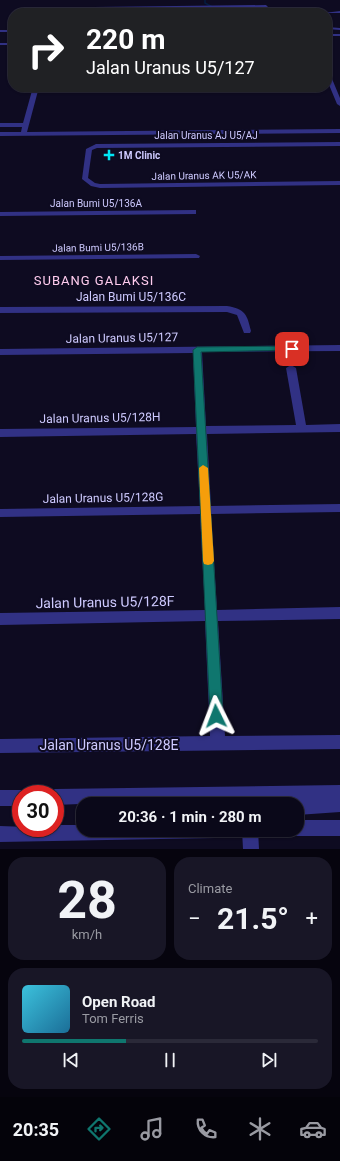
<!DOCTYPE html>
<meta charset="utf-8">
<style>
:root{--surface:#0a0819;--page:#181626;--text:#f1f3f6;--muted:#999aa2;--line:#2a2938;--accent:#0f766e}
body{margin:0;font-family:Roboto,sans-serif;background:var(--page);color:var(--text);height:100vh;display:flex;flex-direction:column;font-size:15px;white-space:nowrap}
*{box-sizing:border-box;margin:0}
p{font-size:13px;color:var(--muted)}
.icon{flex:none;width:22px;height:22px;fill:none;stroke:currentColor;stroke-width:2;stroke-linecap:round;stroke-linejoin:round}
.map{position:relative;height:849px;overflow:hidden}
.panel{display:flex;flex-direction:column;gap:8px;padding:8px;background:#06040e;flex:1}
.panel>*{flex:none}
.hud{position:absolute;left:8px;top:8px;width:324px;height:84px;border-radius:16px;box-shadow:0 1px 3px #0004,0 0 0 1px var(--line);background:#202124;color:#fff;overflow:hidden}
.speed{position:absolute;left:12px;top:785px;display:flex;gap:8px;font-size:20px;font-weight:700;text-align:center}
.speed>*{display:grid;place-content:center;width:52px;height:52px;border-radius:50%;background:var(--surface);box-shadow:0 1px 3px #0004,0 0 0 1px var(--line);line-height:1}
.speed .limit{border:6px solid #d22;background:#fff;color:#111}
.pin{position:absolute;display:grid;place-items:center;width:34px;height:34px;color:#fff;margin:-17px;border-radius:8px;box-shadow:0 2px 6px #0006}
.me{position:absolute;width:44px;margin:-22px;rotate:357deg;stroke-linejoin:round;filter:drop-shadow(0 0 3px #0008)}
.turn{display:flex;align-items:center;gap:14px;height:84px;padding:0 12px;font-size:18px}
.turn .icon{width:52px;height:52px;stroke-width:2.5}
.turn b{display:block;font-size:28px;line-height:34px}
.big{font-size:30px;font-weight:700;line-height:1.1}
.panel .tile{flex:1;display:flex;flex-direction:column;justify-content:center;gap:6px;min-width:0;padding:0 14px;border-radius:16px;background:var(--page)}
.panel .dial{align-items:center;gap:0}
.dial b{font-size:52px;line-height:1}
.song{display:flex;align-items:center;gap:12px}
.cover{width:48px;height:48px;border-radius:6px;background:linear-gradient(135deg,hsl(190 70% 55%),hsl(200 70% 35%))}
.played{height:4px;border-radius:2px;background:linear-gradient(90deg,var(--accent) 35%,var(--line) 35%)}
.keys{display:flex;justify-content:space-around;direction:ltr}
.heat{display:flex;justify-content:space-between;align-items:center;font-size:22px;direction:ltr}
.panel .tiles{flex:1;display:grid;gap:8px;grid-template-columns:1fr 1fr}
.tile:last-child{grid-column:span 2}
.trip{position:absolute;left:76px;top:797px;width:228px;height:40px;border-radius:16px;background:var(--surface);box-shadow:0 1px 3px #0004,0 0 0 1px var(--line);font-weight:700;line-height:40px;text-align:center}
.dock{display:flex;height:64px;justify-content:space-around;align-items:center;background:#04030a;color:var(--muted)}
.dock .icon{width:28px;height:28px}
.dock .current{color:var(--accent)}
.dock b{font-size:18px;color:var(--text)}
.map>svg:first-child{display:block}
</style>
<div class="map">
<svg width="340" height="849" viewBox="0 0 340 849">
<rect width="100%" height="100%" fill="#0e0b21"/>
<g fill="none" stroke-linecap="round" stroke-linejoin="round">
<path stroke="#041c40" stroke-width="1.5" d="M205 0V3L216 9 217 13"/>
<path fill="#313184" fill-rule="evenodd" d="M266 5 268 7 94 9 92 8 94 7Z
M340 11V13H324Z
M327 27 340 28V30L327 29Z
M0 30H13V32H0Z
M327 34H340V36H327Z
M0 43H13V45H0Z
M327 72 330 74 340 98V106L337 104 327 80Z
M33 87H39L27 132 340 129V133L0 136V132H21L22 127H0V123H23Z
M340 142V146L97 148 92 150 88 178 95 183 100 184 340 181V185L100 188 91 186 82 179 86 149 96 144Z
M193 210H196V214L0 216V212Z
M196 254 200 256 199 258 0 260V256Z
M227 306C245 309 247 314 251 331L250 333H244L237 315 227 312 0 313V307Z
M340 345V351L202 352 206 426 296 425 286 368 291 365 296 368 306 425 340 424V432L207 434 211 506 340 504V512L211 514 217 610 340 607V619L218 621 225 736 340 735V749L0 753V739L210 736 205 621 0 625V613L205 610 200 514 0 517V509L200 506 196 434 0 437V429L196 427 193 353 0 355V349Z
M340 785V812L297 815V804H291L295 800 83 804V808L80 804 55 805V794H49L50 792 55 789Z
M0 790H21L27 794H21V806H0Z
M297 820H340V836H297L292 833 290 830H297Z
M55 825H83V830H223L220 835 215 838 0 842V826L55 828Z
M242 830H258L259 849H243Z"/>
</g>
<path fill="#0f766e" stroke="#0a4d48" d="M292 346 295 347V350L201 352 223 716 221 720 216 722 212 720 210 716 193 350 197 347Z"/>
<path fill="#f59e0b" d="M203 465 208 468 214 561 212 564 208 565 204 564 203 561 199 468Z"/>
<path fill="#00e5f5" stroke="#0e0b21" stroke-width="1.5" d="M107 149h4v4h4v4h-4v4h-4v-4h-4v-4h4z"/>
<g text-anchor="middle" stroke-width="4" stroke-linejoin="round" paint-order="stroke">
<g font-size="10" fill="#cecaff" stroke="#0e0b21">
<text x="206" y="139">Jalan Uranus AJ U5/AJ</text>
<text transform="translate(204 175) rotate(-1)" y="4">Jalan Uranus AK U5/AK</text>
<text x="96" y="207">Jalan Bumi U5/136A</text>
<text transform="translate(98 247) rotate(-1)" y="4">Jalan Bumi U5/136B</text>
</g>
<g font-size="10" font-weight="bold" fill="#cecaff" stroke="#0e0b21" text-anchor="start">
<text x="118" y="159">1M Clinic</text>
</g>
<g font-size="12" fill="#cecaff" stroke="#0e0b21">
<text x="131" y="301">Jalan Bumi U5/136C</text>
<text transform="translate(122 338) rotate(-1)" y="4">Jalan Uranus U5/127</text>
<text transform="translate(100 418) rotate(-1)" y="4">Jalan Uranus U5/128H</text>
<text transform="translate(103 498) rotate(-1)" y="4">Jalan Uranus U5/128G</text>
</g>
<g font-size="13" letter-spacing="1" fill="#fce" stroke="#0e0b21">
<text x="94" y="285">SUBANG GALAKSI</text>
</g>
<g font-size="14" fill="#cecaff" stroke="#0e0b21">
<text transform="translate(105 602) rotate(-1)" y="5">Jalan Uranus U5/128F</text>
<text x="109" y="750">Jalan Uranus U5/128E</text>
</g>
</g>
</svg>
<div class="speed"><div class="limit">30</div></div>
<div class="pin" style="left:292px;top:349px;background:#d93025"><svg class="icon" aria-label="arrive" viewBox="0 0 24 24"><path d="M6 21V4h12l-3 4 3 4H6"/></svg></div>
<svg class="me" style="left:216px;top:716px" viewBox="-20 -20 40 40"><path d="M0-17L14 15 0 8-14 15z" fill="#0f766e" stroke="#fff" stroke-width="4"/></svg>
<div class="trip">20:36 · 1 min · 280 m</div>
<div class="hud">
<div class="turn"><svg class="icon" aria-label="right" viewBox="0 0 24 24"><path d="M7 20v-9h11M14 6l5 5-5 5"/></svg><div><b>220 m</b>Jalan Uranus U5/127</div></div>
</div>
</div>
<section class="panel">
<div class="tiles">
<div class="tile dial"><b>28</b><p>km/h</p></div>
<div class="tile"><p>Climate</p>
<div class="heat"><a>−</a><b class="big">21.5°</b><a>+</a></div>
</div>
<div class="tile">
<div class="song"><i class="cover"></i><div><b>Open Road</b><p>Tom Ferris</p></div></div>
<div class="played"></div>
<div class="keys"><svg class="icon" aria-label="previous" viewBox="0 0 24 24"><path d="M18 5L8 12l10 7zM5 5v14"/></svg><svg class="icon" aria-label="pause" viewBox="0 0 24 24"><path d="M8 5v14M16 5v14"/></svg><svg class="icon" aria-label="next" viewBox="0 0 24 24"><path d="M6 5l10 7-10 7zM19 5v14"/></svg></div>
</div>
</div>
</section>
<nav class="dock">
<b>20:35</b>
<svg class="icon current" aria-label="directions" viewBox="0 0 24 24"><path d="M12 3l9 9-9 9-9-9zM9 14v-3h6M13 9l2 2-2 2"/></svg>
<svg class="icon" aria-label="music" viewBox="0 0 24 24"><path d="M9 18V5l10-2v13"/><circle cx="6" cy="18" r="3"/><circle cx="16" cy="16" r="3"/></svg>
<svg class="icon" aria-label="phone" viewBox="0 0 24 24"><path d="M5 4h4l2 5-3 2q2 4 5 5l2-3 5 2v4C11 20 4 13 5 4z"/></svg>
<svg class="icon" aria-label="climate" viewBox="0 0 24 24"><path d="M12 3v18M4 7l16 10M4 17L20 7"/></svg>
<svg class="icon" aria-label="car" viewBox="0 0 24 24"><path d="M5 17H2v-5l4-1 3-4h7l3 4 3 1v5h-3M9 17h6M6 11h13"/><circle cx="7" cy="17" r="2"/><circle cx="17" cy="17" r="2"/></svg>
</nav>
